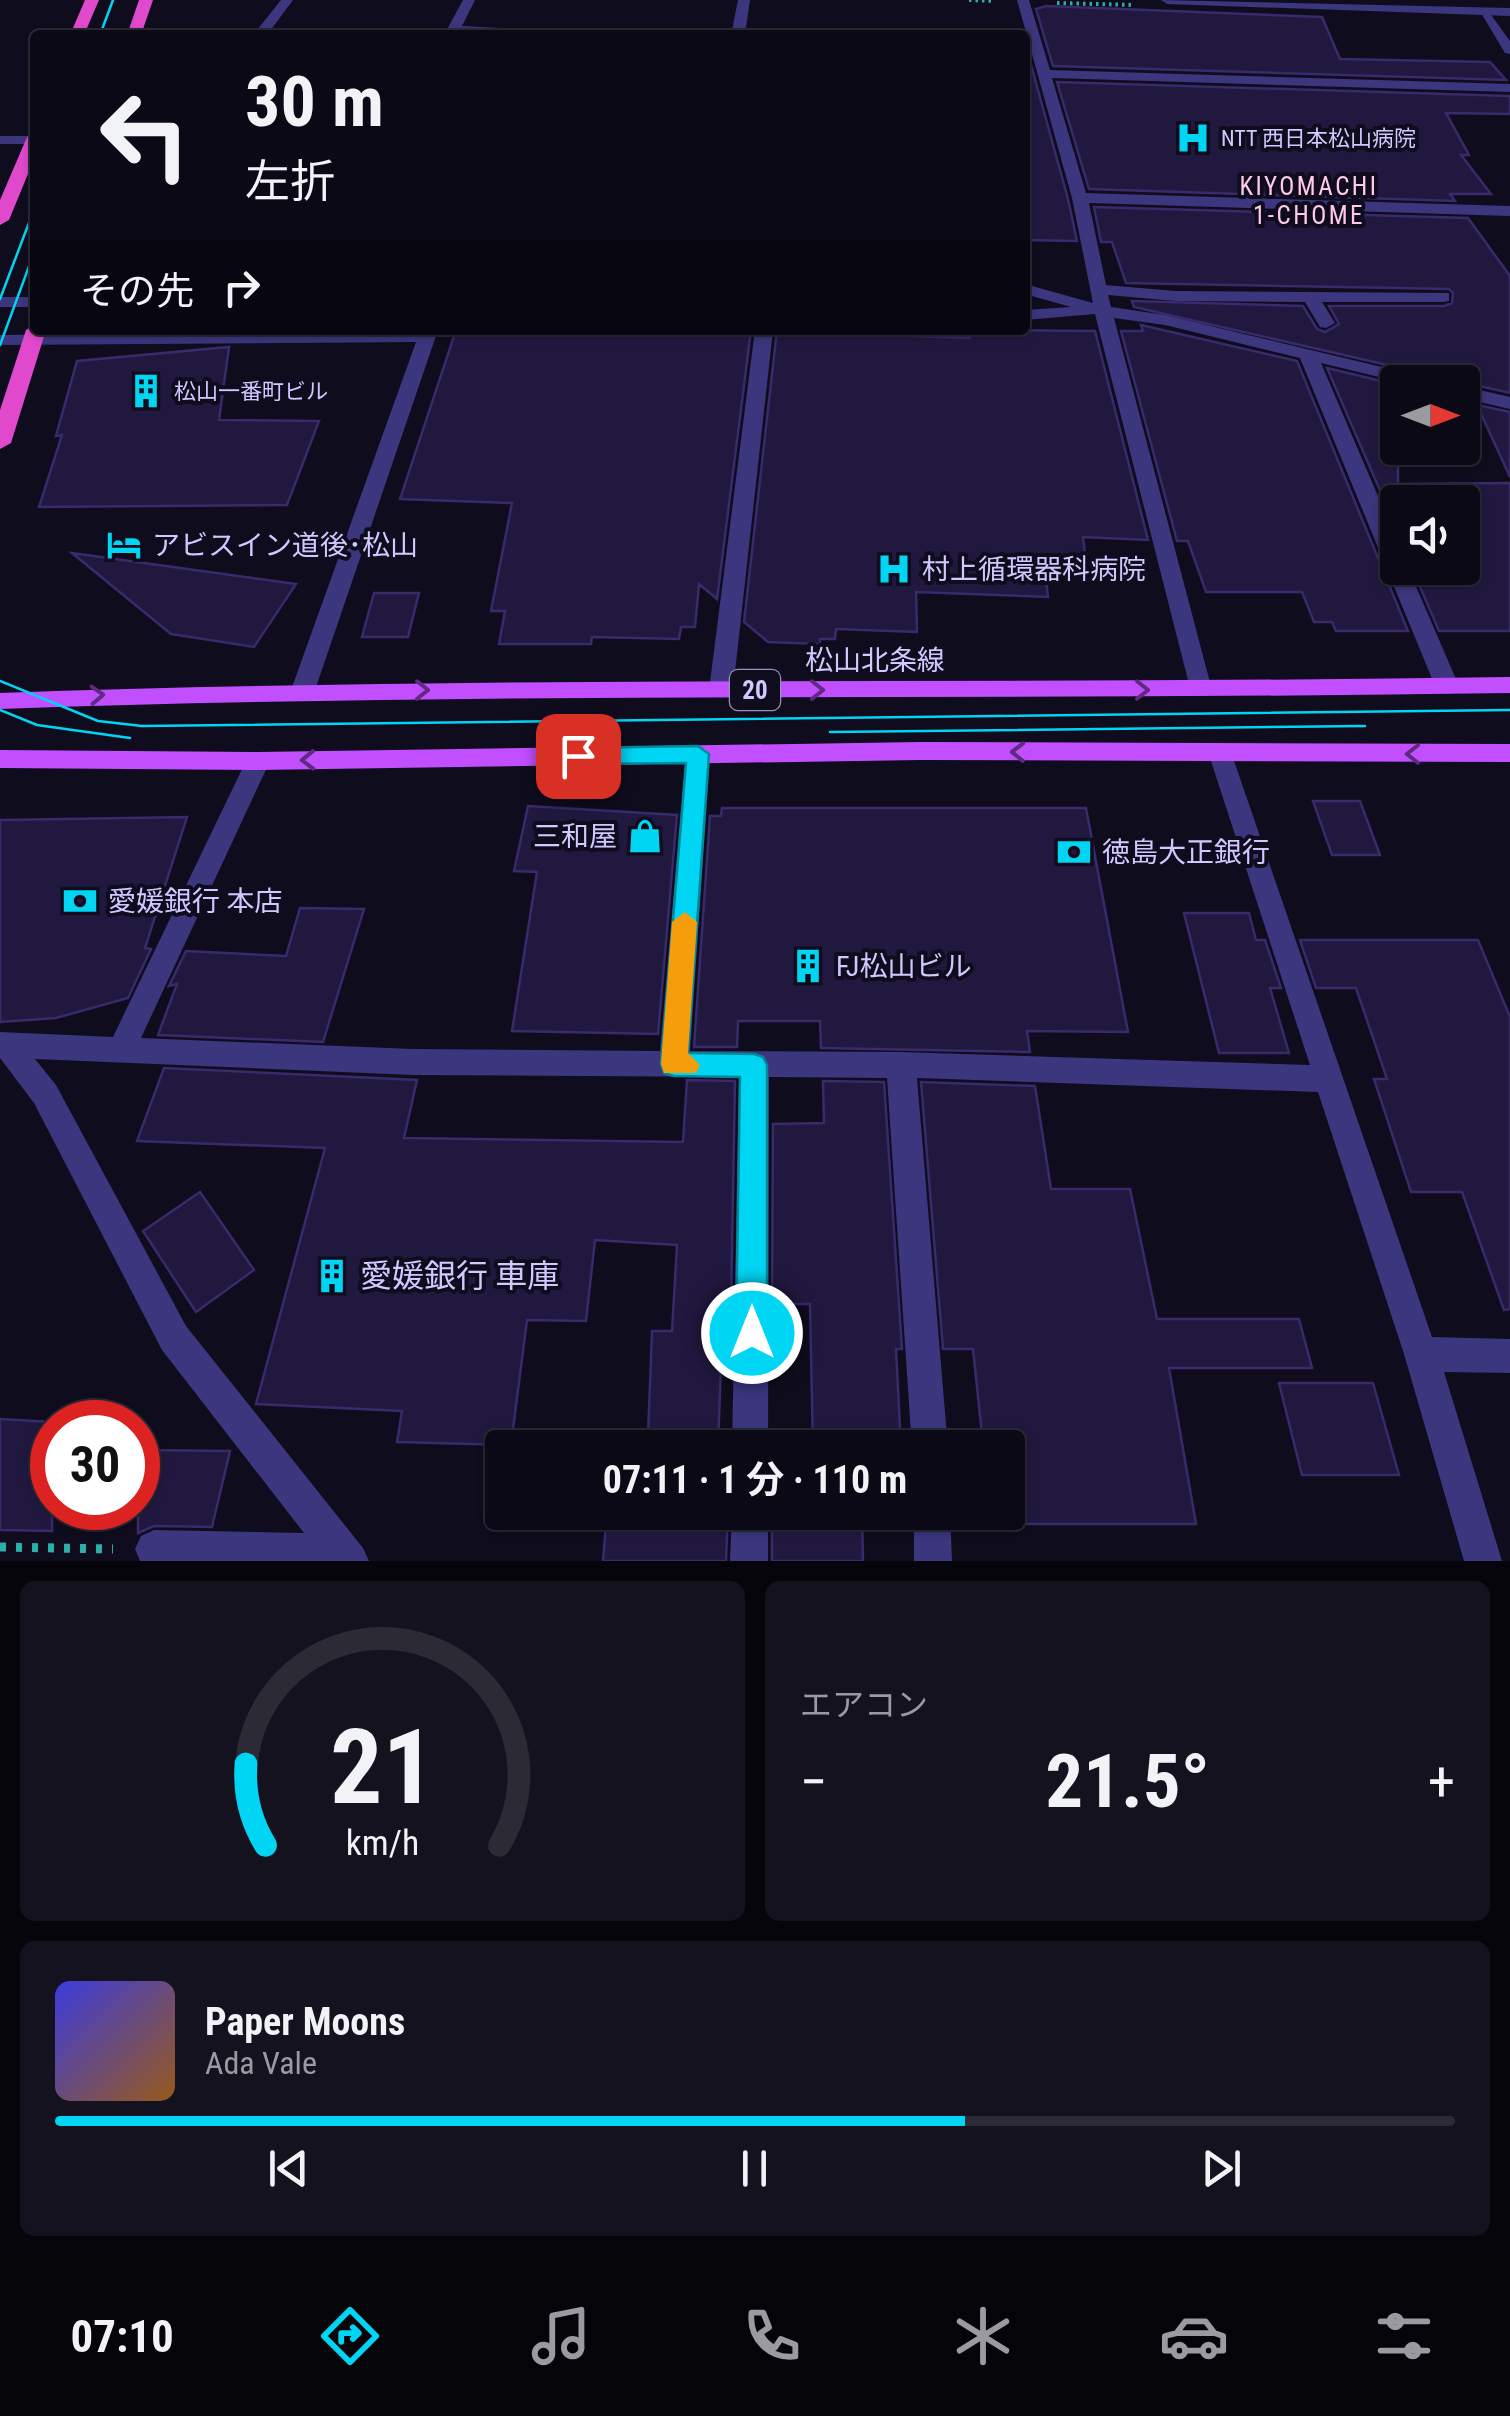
<!DOCTYPE html>
<html lang="ja">
<meta charset="utf-8">
<style>
:root{--surface:#0b0916;--page:#14121f;--text:#f1f3f6;--muted:#9a9aa1;--line:#2b2a35;--accent:#00d5f3}
body{margin:0;font-family:"Roboto Condensed","Noto Sans JP",sans-serif;background:var(--page);color:var(--text);height:100vh;display:flex;flex-direction:column;font-size:38px;white-space:nowrap}
*{box-sizing:border-box;margin:0}
p{font-size:32px;color:var(--muted)}
.icon{flex:none;width:55px;height:55px;fill:none;stroke:currentColor;stroke-width:2;stroke-linecap:round;stroke-linejoin:round}
.map{position:relative;height:1561px;overflow:hidden}
.drawer{display:flex;flex-direction:column;gap:20px;padding:20px;background:#06050c;flex:1}
.drawer>*{flex:none}
.banner{position:absolute;left:30px;top:30px;width:1000px;height:305px;border-radius:10px;box-shadow:0 2px 8px #0004,0 0 0 2px var(--line);background:#0b0916;color:var(--text);overflow:hidden}
.needle{width:65px;rotate:90deg}
.buttons{position:absolute;left:1380px;top:365px;display:grid;gap:20px}
.buttons a{display:grid;place-items:center;width:100px;height:100px;border-radius:10px;background:var(--surface);box-shadow:0 2px 8px #0004,0 0 0 2px var(--line);font-size:50px}
.speed{position:absolute;left:30px;top:1400px;display:flex;gap:20px;font-size:50px;font-weight:700;text-align:center}
.speed>*{display:grid;place-content:center;width:130px;height:130px;border-radius:50%;background:var(--surface);box-shadow:0 2px 8px #0004,0 0 0 2px var(--line);line-height:1}
.speed .limit{border:15px solid #d22;background:#fff;color:#111}
.pin{position:absolute;display:grid;place-items:center;width:85px;height:85px;color:#fff;margin:-42px;border-radius:20px;box-shadow:0 5px 15px #0006}
.me{position:absolute;width:110px;margin:-55px;rotate:0deg;stroke-linejoin:round;filter:drop-shadow(0 0 8px #0008)}
.turn{display:flex;align-items:center;gap:35px;height:210px;padding:0 50px;font-size:45px}
.turn .icon{width:130px;height:130px;stroke-width:2.5}
.turn b{display:block;font-size:70px;line-height:85px}
.then{display:flex;align-items:center;height:95px;padding:0 50px;background:#0003;gap:20px;font-size:38px}
.big{font-size:75px;font-weight:700;line-height:1.1}
.drawer .card{flex:1;display:flex;flex-direction:column;justify-content:center;gap:15px;min-width:0;padding:0 35px;border-radius:15px;background:var(--page)}
.drawer .dial{align-items:center;gap:0}
.dial svg{height:260px;overflow:visible;fill:none;stroke:var(--line);stroke-width:7;stroke-linecap:round;text-anchor:middle}
.dial text{fill:var(--text);stroke:none}
.song{display:flex;align-items:center;gap:30px}
.cover{width:120px;height:120px;border-radius:15px;background:linear-gradient(135deg,hsl(240 70% 55%),hsl(30 70% 35%))}
.played{height:10px;border-radius:5px;background:linear-gradient(90deg,var(--accent) 65%,var(--line) 65%)}
.keys{display:flex;justify-content:space-around;direction:ltr}
.heat{display:flex;justify-content:space-between;align-items:center;font-size:55px;direction:ltr}
.drawer .tiles{flex:1;display:grid;gap:20px;grid-template-columns:1fr 1fr}
.card:last-child{grid-column:span 2}
.trip{position:absolute;left:485px;top:1430px;width:540px;height:100px;border-radius:10px;background:var(--surface);box-shadow:0 2px 8px #0004,0 0 0 2px var(--line);font-weight:700;line-height:100px;text-align:center}
.tabs{display:flex;height:160px;justify-content:space-around;align-items:center;background:#040409;color:var(--muted)}
.tabs .icon{width:70px;height:70px}
.tabs .current{color:var(--accent)}
.tabs b{font-size:45px;color:var(--text)}
.map>svg:first-child{display:block}
</style>
<div class="map">
<svg width="1510" height="1561" viewBox="0 0 1510 1561">
<rect width="100%" height="100%" fill="#0f0c1e"/>
<path fill="#21183f" stroke="#382a6b" stroke-width="2.5" d="M1046 6 1322 17 1340 59 1490 62 1506 80 1053 66 1036 9Z
M1025 43 1068 199 1077 241 1025 240Z
M1057 82 1510 96V114L1446 113 1469 155H1461L1491 194H1450L1455 201 1089 189Z
M1094 207 1468 218 1510 276V393L1134 307 1132 301 1303 306 1317 329 1325 332 1339 324 1329 306H1444L1452 303 1453 293 1449 289 1126 283 1112 242H1101Z
M1141 325 1297 361 1408 631H1336L1332 622H1314L1302 592H1206L1188 541H1177L1121 331H1143Z
M456 330H751L717 599 699 584 695 627H681L679 639 592 637 591 644H499L505 611H491L512 503 400 499Z
M777 330H882L883 335 970 338V330L1095 331 1148 540 1083 537 1086 562 1044 560 1048 597 916 592 917 632 836 629 835 639H820V644L768 642 744 622Z
M229 347 219 420 319 421 287 505 39 507 62 435 56 436 77 361Z
M1327 368 1398 385V484L1510 483V631H1439L1412 568H1462V502H1398V532Z
M1477 405 1510 412V477Z
M72 553 296 584 254 647 171 634Z
M374 593H419L408 637H362Z
M1313 801H1360L1380 855H1332Z
M528 806 677 815 658 1034 512 1031 537 872 514 871Z
M722 808H1086L1128 1032 1027 1031 1030 1052 821 1048 820 1021H738L737 1047H694L710 816H721Z
M187 817 145 948 151 949 128 998 56 1018 0 1022V820Z
M300 908 364 909 323 1042 158 1035 177 984 169 986 186 951 286 956Z
M1184 913H1249L1256 940H1265L1281 988H1270L1289 1053H1219Z
M1300 940H1478L1510 1017V1309L1504 1310 1462 1192H1411L1374 1079H1387L1356 988H1316Z
M164 1068 417 1080 404 1138 683 1142 687 1080 735 1081 731 1305H723L718 1448H611L612 1435H648L652 1331H672L677 1245 595 1240 586 1321 527 1320 511 1445 397 1442 402 1411 256 1404 325 1148 137 1141Z
M823 1081 884 1082 902 1349H896L901 1448H813L810 1304H772L773 1124 824 1123Z
M921 1082 1035 1086 1051 1189H1130L1157 1319H1299L1312 1368H1169L1196 1524H1026L1016 1435H982L973 1349H943Z
M200 1192 254 1270 196 1312 143 1231Z
M1279 1383H1373L1399 1475H1302Z
M0 1419 52 1422V1531L0 1530Z
M138 1450 230 1451 212 1527 154 1526 138 1533Z
M607 1512H728L726 1561H603Z
M772 1512H862L863 1561H772Z"/>
<g fill="none" stroke-linecap="round" stroke-linejoin="round">
<path stroke="#2cafaa" stroke-width="4" stroke-dasharray="2.5 4" stroke-linecap="butt" d="M969 0 995 1
M1057 3 1134 5"/>
<path stroke="#2cafaa" stroke-width="9" stroke-dasharray="6 10" stroke-linecap="butt" d="M0 1547 113 1549"/>
<path fill="#3b367d" fill-rule="evenodd" d="M281 0H293L267 35H253Z
M463 0H475L462 26 561 31 568 35H444Z
M738 0H750L745 35H731Z
M1017 0H1029L1050 70 1510 84V92L1052 78 1086 193 1510 206V216L1089 203 1106 285 1175 291 1449 293V301L1443 302H1322L1335 323 1326 328 1320 327 1305 302 1175 301 1108 295 1111 307 1165 315 1428 378 1430 382H1400L1321 363 1398 543V568H1408L1459 686 1455 692 1447 694 1435 686 1300 358 1165 325 1114 318 1212 690 1208 696H1192L1095 314 1025 320V310L1071 307 1025 294V284L1093 303 1072 198Z
M1478 8H1486L1510 41V54L1505 53Z
M0 136H35V144H0Z
M0 297H35V307H0Z
M438 330 315 690 303 698 291 690 416 342 0 345V335Z
M755 330H773L733 690 721 698 709 690Z
M1462 386 1510 397V409L1462 398Z
M698 745 710 754 690 1051 901 1052 1310 1065 1209 755 1221 746 1230 749 1432 1337 1510 1339V1373L1444 1372 1502 1561H1464L1404 1354 1318 1092 917 1078 948 1448H912L887 1078 769 1077 768 1448H732L739 1077 413 1075 35 1059 56 1085 186 1326 363 1548 369 1561H140L135 1549 141 1536 154 1530 304 1533 162 1350 34 1103 0 1058V1032L113 1037 246 761 258 752 270 761 141 1038 413 1049 660 1051 686 754Z
M732 1512H768V1561H730Z
M914 1512H950L952 1561H914Z"/>
<path fill="#3b367d" fill-rule="evenodd" d="M1161 0 1510 8V16L1167 4Z"/>
<path fill="#c24fff" fill-rule="evenodd" d="M1510 677V693C1007 701 503 691 0 709V693C503 675 1007 685 1510 677Z
M920 742 1510 744V762L920 760 258 770 0 768V750L258 752Z"/>
<path fill="#e049cc" fill-rule="evenodd" d="M85 0H99L84 35H70Z
M139 0H153L141 35H127Z
M35 132V157L9 220 0 225V200L27 137Z
M35 324V330H46L11 443 0 449V410L26 330Z"/>
<path stroke="#00d5f3" stroke-width="2.5" d="M100 35 113 0
M0 299 35 207
M0 345 35 250
M0 681 98 721 142 726 1510 710
M0 710 37 725 130 738
M830 732 1365 726"/>
</g>
<defs><path id="oneway-chevron" d="M-2-3.5L2.5 0L-2 3.5" fill="none" stroke-width="1.6" stroke-linecap="round" stroke-linejoin="round" transform="scale(2.5)"/></defs>
<g stroke="#602a83">
<use href="#oneway-chevron" transform="translate(422 690)"/>
<use href="#oneway-chevron" transform="translate(817 690)"/>
<use href="#oneway-chevron" transform="translate(1142 690)"/>
<use href="#oneway-chevron" transform="translate(97 695) rotate(-3)"/>
<use href="#oneway-chevron" transform="translate(1018 752) rotate(-179)"/>
<use href="#oneway-chevron" transform="translate(1413 754) rotate(180)"/>
<use href="#oneway-chevron" transform="translate(308 760) rotate(179)"/>
</g>
<path fill="#00d5f3" stroke="#008a9e" stroke-width="2.5" d="M698 746 709 754 688 1053 754 1054 763 1057 767 1065V1333L762 1344 752 1348 741 1344 736 1333 740 1077 674 1076 664 1073 661 1064 686 763 578 764 567 756 578 748Z"/>
<path fill="#f59e0b" d="M685 912 697 922 688 1053 700 1065 696 1073H664L661 1064 672 922Z"/>
<defs>
<g id="hospital-bare" transform="scale(2.7)"><path d="M-5-5h3v3.5h4V-5h3V5h-3V1.5h-4V5h-3Z" fill="#00d5f3" stroke="#0f0c1e" stroke-width="2.5" paint-order="stroke"/></g>
<g id="building-bare" transform="scale(2.7)"><path d="M-4-6H4V6H1V3H-1V6H-4ZM-2.5-4.3h1.7v1.8h-1.7ZM.8-4.3h1.7v1.8H.8ZM-2.5-1h1.7V.8h-1.7ZM.8-1h1.7V.8H.8Z" fill="#00d5f3" stroke="#0f0c1e" stroke-width="2.5" paint-order="stroke"/></g>
<g id="hotel-bare" transform="scale(2.7)"><path d="M-6-4.5h1.5V1H6V5H4.5V3h-9V5H-6ZM-4 0a1.8 1.8 0 1 1 3.6 0ZM.5 0V-2.5h3Q6-2.5 6 0Z" fill="#00d5f3" stroke="#0f0c1e" stroke-width="2.5" paint-order="stroke"/></g>
<g id="shop-bare" transform="scale(2.7)"><path d="M-5-2.5h2.3a2.7 3.5 0 0 1 5.4 0H5L5.5 6h-11ZM-1.5-2.5h3a1.5 2.3 0 0 0-3 0Z" fill="#00d5f3" stroke="#0f0c1e" stroke-width="2.5" paint-order="stroke"/></g>
<g id="bank-bare" transform="scale(2.7)"><path d="M-6-4H6V4H-6ZM0-2.3a2.3 2.3 0 1 0 0 4.6a2.3 2.3 0 1 0 0-4.6Z" fill="#00d5f3" stroke="#0f0c1e" stroke-width="2.5" paint-order="stroke"/></g>
</defs>
<g fill-rule="evenodd">
<use href="#hospital-bare" x="1193" y="138"/>
<use href="#building-bare" x="146" y="391"/>
<use href="#hotel-bare" x="124" y="545"/>
<use href="#hospital-bare" x="894" y="569"/>
<use href="#shop-bare" x="645" y="836"/>
<use href="#bank-bare" x="1074" y="852"/>
<use href="#bank-bare" x="80" y="901"/>
<use href="#building-bare" x="808" y="966"/>
<use href="#building-bare" x="332" y="1276"/>
</g>
<g text-anchor="middle" stroke-width="8" stroke-linejoin="round" paint-order="stroke">
<g font-size="22" fill="#d0c8ff" stroke="#0f0c1e" text-anchor="start">
<text x="1221" y="146">NTT 西日本松山病院</text>
<text x="174" y="399">松山一番町ビル</text>
</g>
<g font-size="25" letter-spacing="2.5" fill="#ffcaea" stroke="#0f0c1e">
<text x="1309" y="195">KIYOMACHI<tspan x="1309" dy="29">1-CHOME</tspan></text>
</g>
<rect fill="#0f0c1e" stroke="#9690bc" stroke-width="2.5" x="730" y="670" width="50" height="40" rx="8"/>
<g font-size="25" font-weight="bold" fill="#d0c8ff">
<text x="755" y="699">20</text>
</g>
<g font-size="28" fill="#d0c8ff" stroke="#0f0c1e" text-anchor="start">
<text x="152" y="555">アビスイン道後･松山</text>
<text x="922" y="579">村上循環器科病院</text>
<text x="617" y="846" text-anchor="end">三和屋</text>
<text x="1102" y="862">徳島大正銀行</text>
<text x="108" y="911">愛媛銀行 本店</text>
<text x="836" y="976">FJ松山ビル</text>
</g>
<g font-size="28" fill="#d0c8ff" stroke="#0f0c1e">
<text x="875" y="670">松山北条線</text>
</g>
<g font-size="32" fill="#d0c8ff" stroke="#0f0c1e" text-anchor="start">
<text x="360" y="1287">愛媛銀行 車庫</text>
</g>
</g>
</svg>
<div class="buttons">
<a><svg class="needle" viewBox="-14 -14 28 28"><path d="M0-13l5 13h-10z" fill="#e53935"/><path d="M0 13l5-13h-10z" fill="#9a9aa1"/></svg></a>
<a><svg class="icon" aria-label="sound" viewBox="0 0 24 24"><path d="M4 9h4l5-4v14l-5-4H4zM17 9q2 3 0 6"/></svg></a>
</div>
<div class="speed"><div class="limit">30</div></div>
<div class="pin" style="left:578px;top:756px;background:#d93025"><svg class="icon" aria-label="arrive" viewBox="0 0 24 24"><path d="M6 21V4h12l-3 4 3 4H6"/></svg></div>
<svg class="me" style="left:752px;top:1333px" viewBox="-20 -20 40 40"><circle r="17" fill="#00d5f3" stroke="#fff" stroke-width="3"/><path d="M0-11L8 9 0 5-8 9z" fill="#fff"/></svg>
<div class="trip">07:11 · 1 分 · 110 m</div>
<div class="banner">
<div class="turn"><svg class="icon" aria-label="left" viewBox="0 0 24 24"><path d="M17 20v-9H6M10 6l-5 5 5 5"/></svg><div><b>30 m</b>左折</div></div>
<div class="then">その先<svg class="icon" aria-label="right" viewBox="0 0 24 24"><path d="M7 20v-9h11M14 6l5 5-5 5"/></svg></div>
</div>
</div>
<section class="drawer">
<div class="tiles">
<div class="card dial"><svg viewBox="0 0 100 80">
<path d="M14 69A42 42 0 1 1 86 69"/>
<path d="M14 69A42 42 0 0 1 8 44" stroke="#00d5f3"/>
<text x="50" y="56" font-size="32" font-weight="700">21</text>
<text x="50" y="72" font-size="11">km/h</text>
</svg></div>
<div class="card"><p>エアコン</p>
<div class="heat"><a>−</a><b class="big">21.5°</b><a>+</a></div>
</div>
<div class="card">
<div class="song"><i class="cover"></i><div><b>Paper Moons</b><p>Ada Vale</p></div></div>
<div class="played"></div>
<div class="keys"><svg class="icon" aria-label="previous" viewBox="0 0 24 24"><path d="M18 5L8 12l10 7zM5 5v14"/></svg><svg class="icon" aria-label="pause" viewBox="0 0 24 24"><path d="M8 5v14M16 5v14"/></svg><svg class="icon" aria-label="next" viewBox="0 0 24 24"><path d="M6 5l10 7-10 7zM19 5v14"/></svg></div>
</div>
</div>
</section>
<nav class="tabs">
<b>07:10</b>
<svg class="icon current" aria-label="directions" viewBox="0 0 24 24"><path d="M12 3l9 9-9 9-9-9zM9 14v-3h6M13 9l2 2-2 2"/></svg>
<svg class="icon" aria-label="music" viewBox="0 0 24 24"><path d="M9 18V5l10-2v13"/><circle cx="6" cy="18" r="3"/><circle cx="16" cy="16" r="3"/></svg>
<svg class="icon" aria-label="phone" viewBox="0 0 24 24"><path d="M5 4h4l2 5-3 2q2 4 5 5l2-3 5 2v4C11 20 4 13 5 4z"/></svg>
<svg class="icon" aria-label="climate" viewBox="0 0 24 24"><path d="M12 3v18M4 7l16 10M4 17L20 7"/></svg>
<svg class="icon" aria-label="car" viewBox="0 0 24 24"><path d="M5 17H2v-5l4-1 3-4h7l3 4 3 1v5h-3M9 17h6M6 11h13"/><circle cx="7" cy="17" r="2"/><circle cx="17" cy="17" r="2"/></svg>
<svg class="icon" aria-label="filters" viewBox="0 0 24 24"><path d="M4 7h16M4 17h16"/><circle cx="9" cy="7" r="2"/><circle cx="15" cy="17" r="2"/></svg>
</nav>
